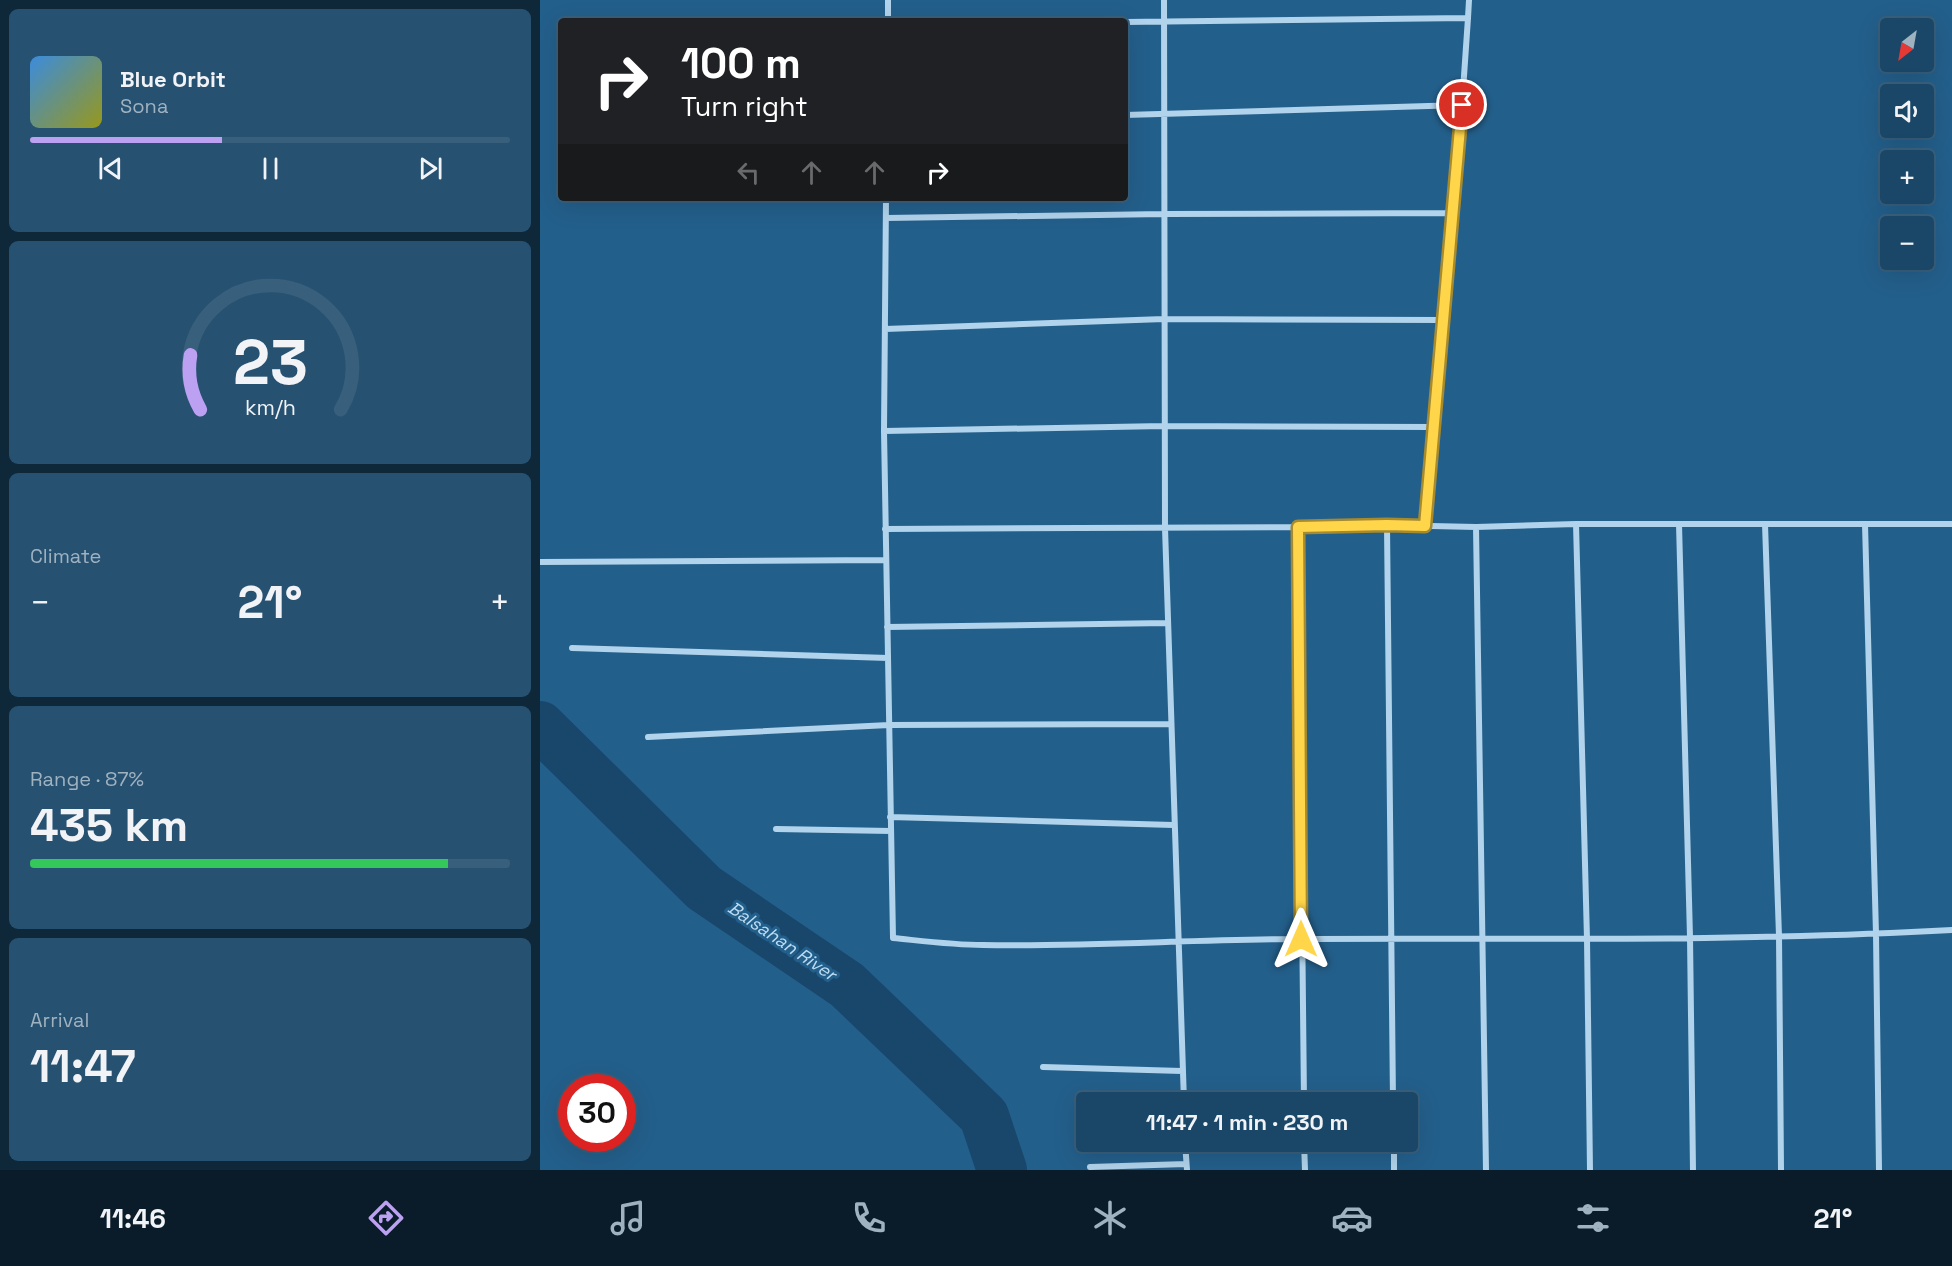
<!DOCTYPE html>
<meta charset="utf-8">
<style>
:root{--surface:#1a4768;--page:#275171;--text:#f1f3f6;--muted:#9fb2c0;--line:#385f7c;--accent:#bca0f2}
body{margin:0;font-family:"Space Grotesk",sans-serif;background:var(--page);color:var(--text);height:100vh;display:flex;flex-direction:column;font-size:22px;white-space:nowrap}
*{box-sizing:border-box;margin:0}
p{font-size:20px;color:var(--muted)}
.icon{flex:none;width:33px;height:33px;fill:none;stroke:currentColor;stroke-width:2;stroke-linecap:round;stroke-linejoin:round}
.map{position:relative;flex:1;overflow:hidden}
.sheet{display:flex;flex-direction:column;gap:9px;padding:9px;background:#0e2739;width:540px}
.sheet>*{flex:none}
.top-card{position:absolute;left:18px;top:18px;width:570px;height:183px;border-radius:6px;box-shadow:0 6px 24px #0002,0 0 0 2px var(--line);background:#202124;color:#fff;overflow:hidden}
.needle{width:39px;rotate:211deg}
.fabs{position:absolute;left:1340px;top:18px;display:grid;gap:12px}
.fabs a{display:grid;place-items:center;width:54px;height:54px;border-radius:6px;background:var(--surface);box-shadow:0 6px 24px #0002,0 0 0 2px var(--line);font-size:30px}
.speed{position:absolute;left:18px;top:1074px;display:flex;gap:12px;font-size:30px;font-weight:700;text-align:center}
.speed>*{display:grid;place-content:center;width:78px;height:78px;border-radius:50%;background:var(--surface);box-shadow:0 6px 24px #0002,0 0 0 2px var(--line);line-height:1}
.speed .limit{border:9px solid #d22;background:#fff;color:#111}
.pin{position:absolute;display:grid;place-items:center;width:51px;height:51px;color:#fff;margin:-26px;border:3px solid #fff;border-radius:50%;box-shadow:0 2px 6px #0007}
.me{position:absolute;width:66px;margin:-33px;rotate:0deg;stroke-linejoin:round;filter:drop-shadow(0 0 4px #0008)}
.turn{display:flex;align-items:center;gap:21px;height:126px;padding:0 24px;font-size:27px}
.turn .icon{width:78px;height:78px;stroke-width:2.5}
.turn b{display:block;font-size:42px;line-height:51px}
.lanes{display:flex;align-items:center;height:57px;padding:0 24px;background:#0003;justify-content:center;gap:30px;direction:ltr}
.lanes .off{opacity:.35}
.big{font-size:45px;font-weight:700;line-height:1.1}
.sheet .widget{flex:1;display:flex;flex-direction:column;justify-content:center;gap:9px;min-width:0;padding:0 21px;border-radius:9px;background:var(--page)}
.sheet .dial{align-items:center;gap:0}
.dial svg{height:156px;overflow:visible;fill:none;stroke:var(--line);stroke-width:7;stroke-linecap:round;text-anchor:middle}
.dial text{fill:var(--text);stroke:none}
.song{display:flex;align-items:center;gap:18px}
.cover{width:72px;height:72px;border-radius:9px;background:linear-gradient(135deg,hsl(210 70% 55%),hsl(60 70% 35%))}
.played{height:6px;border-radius:3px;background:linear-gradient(90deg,var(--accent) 40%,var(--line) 40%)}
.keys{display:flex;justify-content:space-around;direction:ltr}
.heat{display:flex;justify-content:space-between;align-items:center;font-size:33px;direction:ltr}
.charge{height:9px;border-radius:4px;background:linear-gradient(90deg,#34c759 87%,var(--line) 0)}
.trip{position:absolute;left:536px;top:1092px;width:342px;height:60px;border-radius:6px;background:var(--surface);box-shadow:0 6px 24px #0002,0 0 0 2px var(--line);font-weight:700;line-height:60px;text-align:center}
.dock{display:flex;height:96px;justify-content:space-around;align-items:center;background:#0a1c2a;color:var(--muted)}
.dock .icon{width:42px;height:42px}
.dock .current{color:var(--accent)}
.dock b{font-size:27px;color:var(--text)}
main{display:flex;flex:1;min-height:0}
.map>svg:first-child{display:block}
</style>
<main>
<section class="sheet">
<div class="widget">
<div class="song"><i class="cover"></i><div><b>Blue Orbit</b><p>Sona</p></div></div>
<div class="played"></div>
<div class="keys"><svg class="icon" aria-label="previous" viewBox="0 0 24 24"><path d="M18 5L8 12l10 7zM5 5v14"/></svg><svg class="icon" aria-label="pause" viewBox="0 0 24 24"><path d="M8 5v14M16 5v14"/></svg><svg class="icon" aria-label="next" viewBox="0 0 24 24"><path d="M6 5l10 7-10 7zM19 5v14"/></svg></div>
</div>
<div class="widget dial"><svg viewBox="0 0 100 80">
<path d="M14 69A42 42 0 1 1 86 69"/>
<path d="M14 69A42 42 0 0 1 9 41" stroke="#bca0f2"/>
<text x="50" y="56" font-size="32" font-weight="700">23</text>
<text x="50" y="72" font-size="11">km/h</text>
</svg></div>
<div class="widget"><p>Climate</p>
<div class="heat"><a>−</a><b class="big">21°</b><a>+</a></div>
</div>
<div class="widget"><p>Range · 87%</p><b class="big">435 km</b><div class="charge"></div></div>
<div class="widget"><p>Arrival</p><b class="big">11:47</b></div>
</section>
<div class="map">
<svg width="1412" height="1170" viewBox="0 0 1412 1170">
<rect width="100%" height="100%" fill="#235f8b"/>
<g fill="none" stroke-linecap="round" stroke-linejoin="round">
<path stroke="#18476b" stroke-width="50" d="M0 726 164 888 307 985 444 1116 462 1170"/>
<path stroke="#b1d3eb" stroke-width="6" d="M624 0 625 528 644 1102
M928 18 929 0
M348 21V0
M585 22 928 18 922 105 585 115
M346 218 624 214 913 213
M345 329 624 319 903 320
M894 427 624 426 344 431 353 938C383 941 413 945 443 945 549 947 656 939 762 939 979 938 1196 942 1412 930
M344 431 346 198
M1036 524 1047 939 1050 1170
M1139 524 1150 937 1153 1170
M1225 524 1239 936 1241 1170
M1325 524 1336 934 1339 1170
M847 525 853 1102
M885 526 922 105
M758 527 764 1102
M936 527 946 1170
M345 529 758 527 847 525 936 527 1036 524H1412
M0 562 346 560
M347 627 627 623
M32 648 348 658
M108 737 349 725 630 724
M350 817 633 825
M236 829 351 831
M503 1067 642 1071
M645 1142 647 1170
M764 1142 765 1170
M854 1142V1170
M550 1167 646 1164"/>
</g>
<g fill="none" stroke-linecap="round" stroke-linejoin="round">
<g stroke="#a68a30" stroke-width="15">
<path id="route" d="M761 939 758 527 847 525 885 526 922 105"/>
</g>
<use href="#route" stroke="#ffd54a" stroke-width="10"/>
</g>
<g text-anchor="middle" stroke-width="6" stroke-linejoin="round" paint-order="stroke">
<g font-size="18" font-style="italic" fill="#bddcf2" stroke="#235f8b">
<text transform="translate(242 941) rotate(34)" y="6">Balsahan River</text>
</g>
</g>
</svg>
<div class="fabs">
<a><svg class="needle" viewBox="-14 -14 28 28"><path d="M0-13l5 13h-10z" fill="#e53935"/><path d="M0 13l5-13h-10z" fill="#9fb2c0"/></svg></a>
<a><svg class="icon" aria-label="sound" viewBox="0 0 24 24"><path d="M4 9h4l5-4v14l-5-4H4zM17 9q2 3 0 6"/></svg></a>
<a>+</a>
<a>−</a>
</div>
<div class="speed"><div class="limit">30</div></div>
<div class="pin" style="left:922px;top:105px;background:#d93025"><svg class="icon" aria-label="arrive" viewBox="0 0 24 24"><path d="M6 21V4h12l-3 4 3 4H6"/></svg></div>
<svg class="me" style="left:761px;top:939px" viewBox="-20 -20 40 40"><path d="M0-17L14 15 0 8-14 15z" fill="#ffd54a" stroke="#fff" stroke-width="4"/></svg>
<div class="trip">11:47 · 1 min · 230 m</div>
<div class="top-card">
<div class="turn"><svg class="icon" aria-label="right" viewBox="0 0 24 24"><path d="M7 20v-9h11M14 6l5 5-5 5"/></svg><div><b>100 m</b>Turn right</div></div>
<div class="lanes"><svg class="icon off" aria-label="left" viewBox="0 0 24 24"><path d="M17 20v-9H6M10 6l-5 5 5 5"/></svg><svg class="icon off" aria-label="ahead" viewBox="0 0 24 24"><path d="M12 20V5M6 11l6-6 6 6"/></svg><svg class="icon off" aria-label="ahead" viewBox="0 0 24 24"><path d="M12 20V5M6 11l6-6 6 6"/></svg><svg class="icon" aria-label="right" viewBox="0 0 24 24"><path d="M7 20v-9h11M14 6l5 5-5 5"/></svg></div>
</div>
</div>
</main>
<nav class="dock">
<b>11:46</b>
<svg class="icon current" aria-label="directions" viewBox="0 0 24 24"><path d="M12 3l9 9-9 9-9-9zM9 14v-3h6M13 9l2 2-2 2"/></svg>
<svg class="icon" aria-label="music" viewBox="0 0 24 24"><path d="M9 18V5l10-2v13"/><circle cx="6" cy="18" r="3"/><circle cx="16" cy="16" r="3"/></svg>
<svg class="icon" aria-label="phone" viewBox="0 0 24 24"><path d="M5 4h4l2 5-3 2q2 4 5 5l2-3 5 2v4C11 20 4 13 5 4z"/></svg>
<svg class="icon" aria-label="climate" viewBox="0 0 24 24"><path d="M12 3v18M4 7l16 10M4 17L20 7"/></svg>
<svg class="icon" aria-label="car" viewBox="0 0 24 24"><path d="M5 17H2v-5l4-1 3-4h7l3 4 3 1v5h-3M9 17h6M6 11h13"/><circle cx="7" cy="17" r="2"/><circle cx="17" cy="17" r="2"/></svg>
<svg class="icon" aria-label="filters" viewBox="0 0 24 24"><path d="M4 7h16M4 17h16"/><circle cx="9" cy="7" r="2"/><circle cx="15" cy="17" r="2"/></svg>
<b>21°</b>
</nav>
